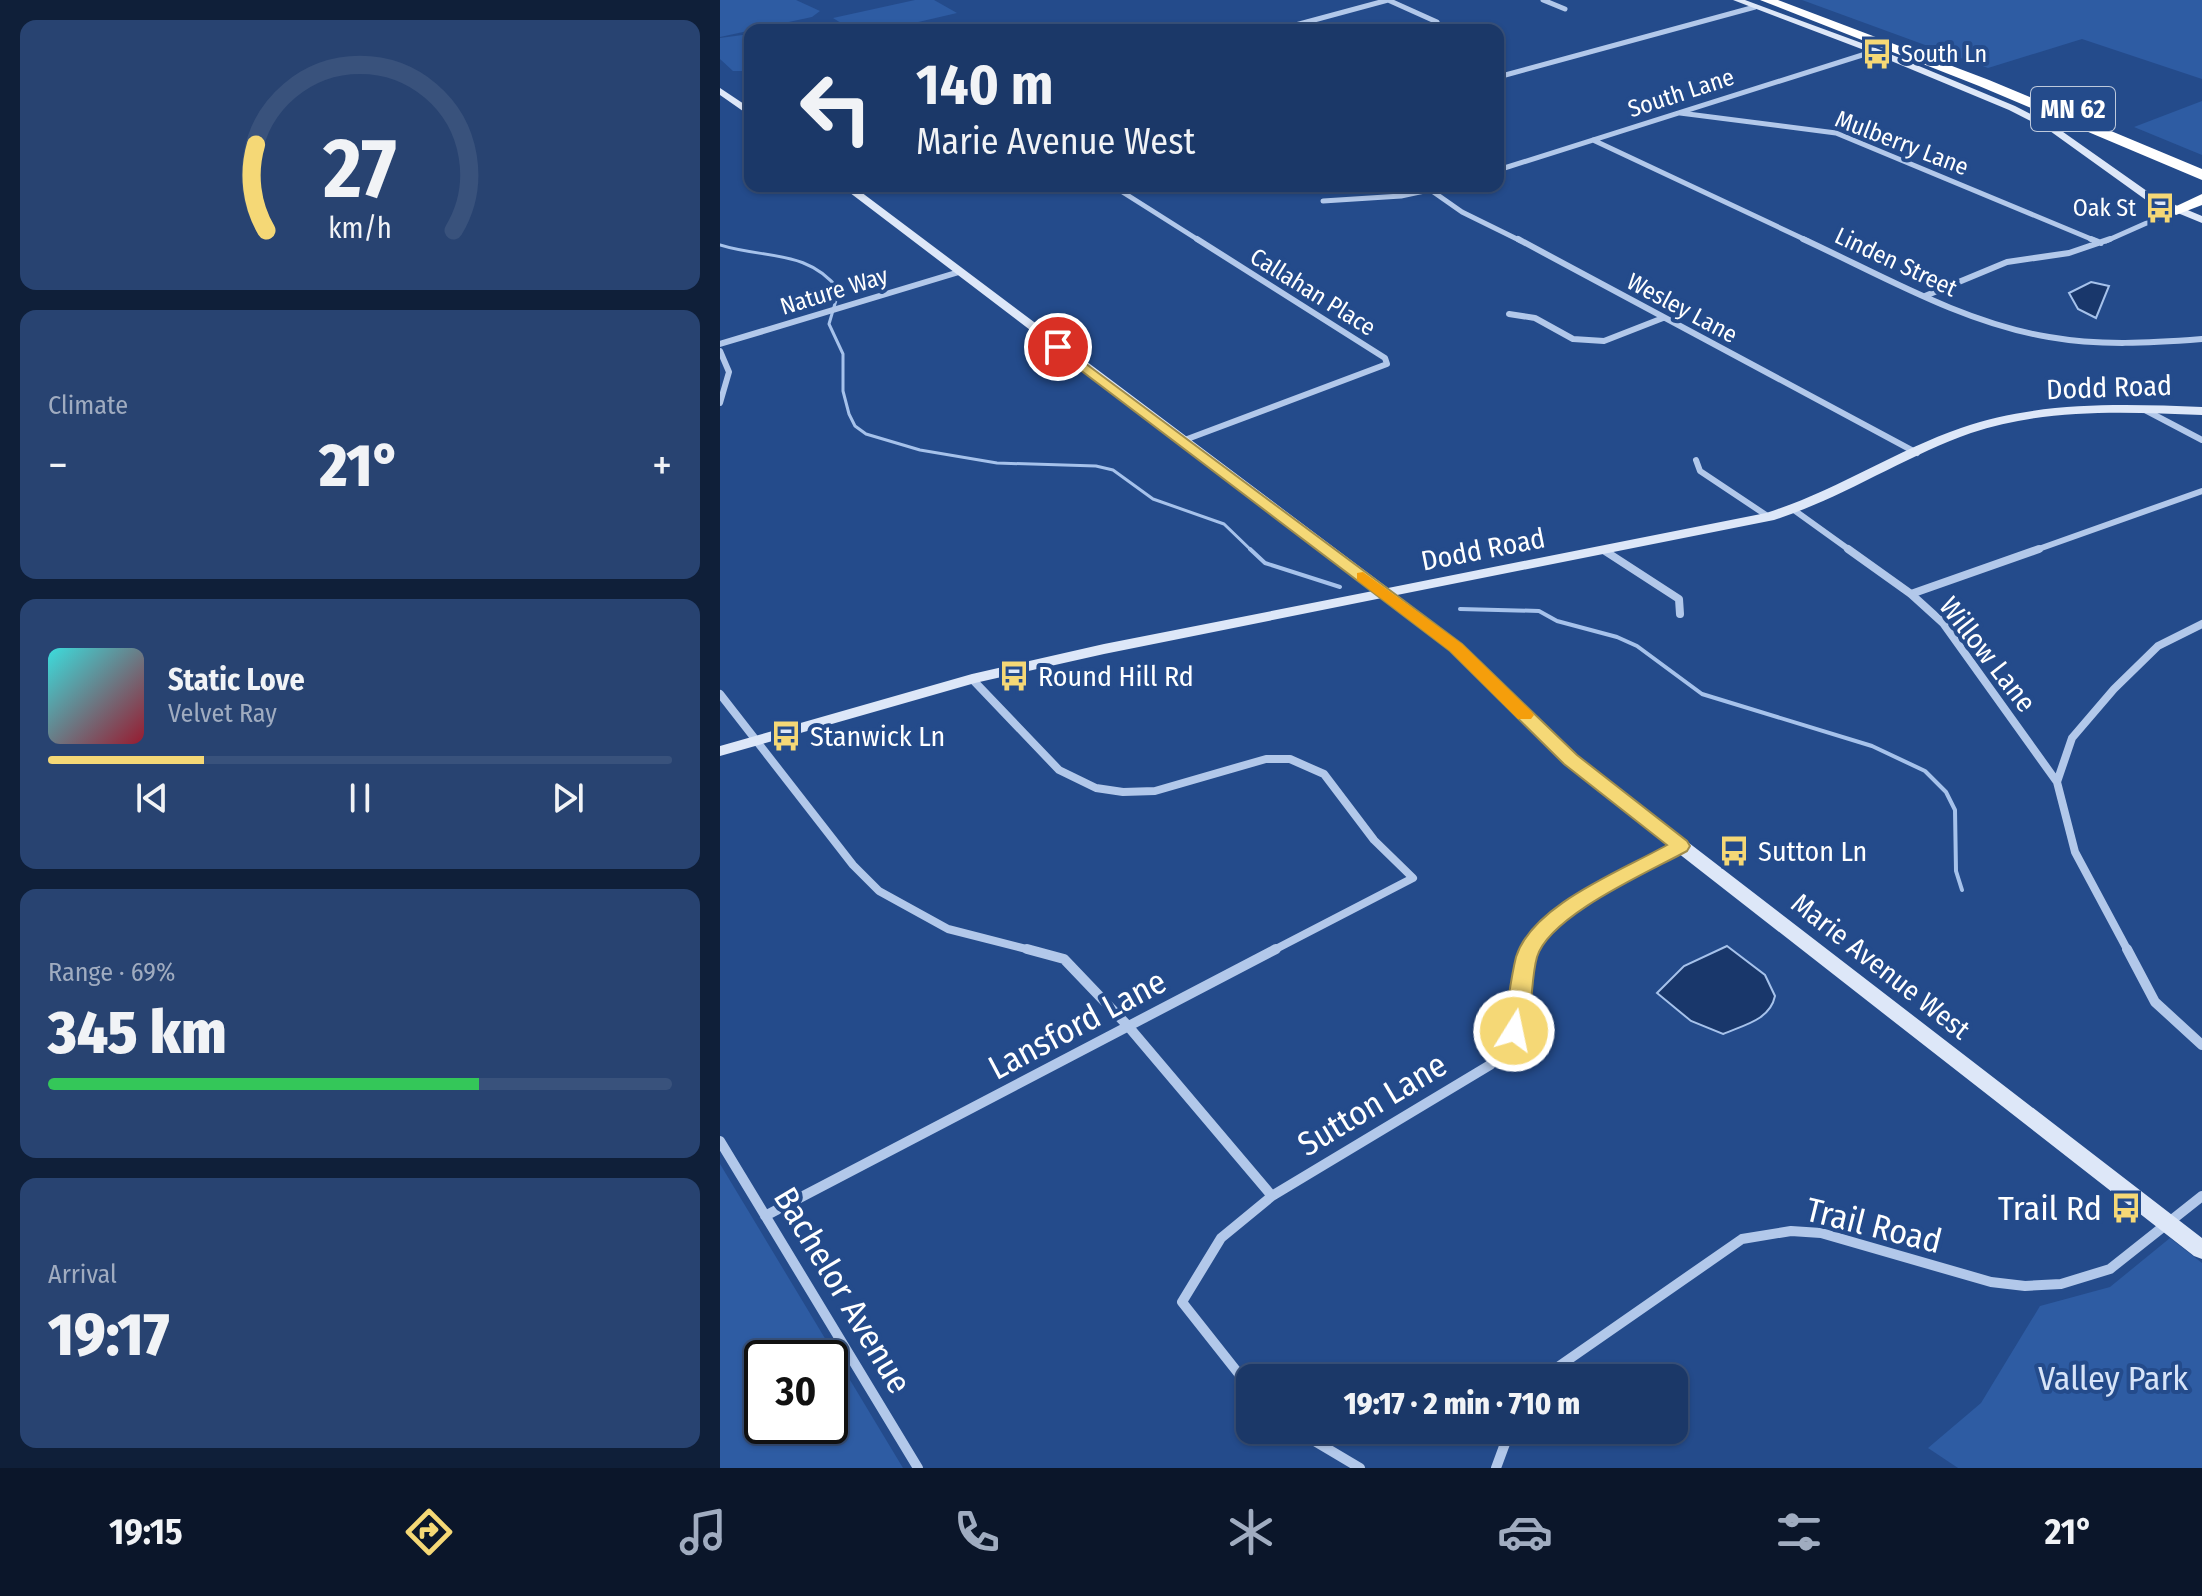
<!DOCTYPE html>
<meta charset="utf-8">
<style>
:root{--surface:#1b3868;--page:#284371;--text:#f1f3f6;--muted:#a0acc0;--line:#39527c;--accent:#f5d876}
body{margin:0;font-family:"Fira Sans Condensed",sans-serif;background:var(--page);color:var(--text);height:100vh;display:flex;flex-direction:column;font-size:30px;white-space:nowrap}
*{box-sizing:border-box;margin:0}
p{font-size:26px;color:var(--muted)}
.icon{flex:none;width:44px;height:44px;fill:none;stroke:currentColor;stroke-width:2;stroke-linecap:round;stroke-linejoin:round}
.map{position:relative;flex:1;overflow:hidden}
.drawer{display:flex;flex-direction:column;gap:20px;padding:20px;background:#0f1f39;width:720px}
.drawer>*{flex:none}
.hud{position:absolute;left:24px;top:24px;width:760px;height:168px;border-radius:16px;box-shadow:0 2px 6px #0004,0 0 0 2px var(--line);background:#1b3868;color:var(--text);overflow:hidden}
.speed{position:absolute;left:24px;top:1340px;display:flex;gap:16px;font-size:40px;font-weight:700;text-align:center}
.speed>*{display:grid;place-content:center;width:104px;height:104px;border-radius:50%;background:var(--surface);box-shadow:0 2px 6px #0004,0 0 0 2px var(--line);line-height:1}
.speed .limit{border:4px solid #111;border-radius:12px;background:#fff;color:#111}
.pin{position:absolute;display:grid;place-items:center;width:68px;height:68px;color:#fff;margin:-34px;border:4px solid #fff;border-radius:50%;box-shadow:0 2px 8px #0007}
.me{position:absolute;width:88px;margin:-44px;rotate:10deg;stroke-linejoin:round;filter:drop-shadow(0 0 6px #0008)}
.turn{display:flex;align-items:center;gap:28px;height:168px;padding:0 40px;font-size:36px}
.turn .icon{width:104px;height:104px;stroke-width:2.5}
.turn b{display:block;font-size:56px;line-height:68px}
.big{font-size:60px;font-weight:800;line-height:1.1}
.drawer .card{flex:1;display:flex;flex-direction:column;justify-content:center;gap:12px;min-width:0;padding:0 28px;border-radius:16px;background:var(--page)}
.drawer .dial{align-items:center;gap:0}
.dial svg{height:208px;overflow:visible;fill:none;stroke:var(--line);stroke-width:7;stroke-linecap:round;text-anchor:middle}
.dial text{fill:var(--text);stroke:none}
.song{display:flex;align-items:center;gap:24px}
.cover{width:96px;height:96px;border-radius:12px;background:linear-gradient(135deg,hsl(180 70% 55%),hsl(350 70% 35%))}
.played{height:8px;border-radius:4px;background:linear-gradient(90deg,var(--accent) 25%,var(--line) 25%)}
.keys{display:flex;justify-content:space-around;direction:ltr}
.heat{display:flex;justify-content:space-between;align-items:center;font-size:44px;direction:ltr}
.charge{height:12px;border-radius:6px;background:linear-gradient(90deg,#34c759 69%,var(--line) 0)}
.trip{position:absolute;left:516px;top:1364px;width:452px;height:80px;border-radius:16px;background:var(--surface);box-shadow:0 2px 6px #0004,0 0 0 2px var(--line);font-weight:800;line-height:80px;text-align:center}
.tabs{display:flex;height:128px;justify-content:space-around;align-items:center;background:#0b162a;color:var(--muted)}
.tabs .icon{width:56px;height:56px}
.tabs .selected{color:var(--accent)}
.tabs b{font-size:36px;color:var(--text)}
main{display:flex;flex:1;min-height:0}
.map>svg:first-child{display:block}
</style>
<main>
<section class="drawer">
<div class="card dial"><svg viewBox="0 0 100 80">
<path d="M14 69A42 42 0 1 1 86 69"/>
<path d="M14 69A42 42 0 0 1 10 36" stroke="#f5d876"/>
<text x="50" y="56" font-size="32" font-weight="700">27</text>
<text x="50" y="72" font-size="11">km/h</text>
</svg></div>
<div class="card"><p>Climate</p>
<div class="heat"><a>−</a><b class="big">21°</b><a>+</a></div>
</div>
<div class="card">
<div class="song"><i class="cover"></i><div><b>Static Love</b><p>Velvet Ray</p></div></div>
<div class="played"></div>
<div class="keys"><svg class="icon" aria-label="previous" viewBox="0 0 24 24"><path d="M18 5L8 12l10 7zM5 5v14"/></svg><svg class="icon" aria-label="pause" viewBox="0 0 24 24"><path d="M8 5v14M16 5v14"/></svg><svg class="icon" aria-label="next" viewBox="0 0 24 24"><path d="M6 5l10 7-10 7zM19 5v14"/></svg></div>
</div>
<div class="card"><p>Range · 69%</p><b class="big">345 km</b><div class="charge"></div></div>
<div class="card"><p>Arrival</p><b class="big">19:17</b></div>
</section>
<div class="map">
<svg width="1482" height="1468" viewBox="0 0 1482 1468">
<rect width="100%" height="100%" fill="#244b8b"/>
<path fill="#2e5ca3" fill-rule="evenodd" d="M0 0H76L100 11 92 17 0 37Z
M195 0H214L237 13 164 30H132L113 18Z
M1082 0H1482V79L1362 39 1268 68Z
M30 34V71H13L0 59V38Z
M1482 101V155L1414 127Z
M0 1164 183 1468H0ZM42 1358H110V1426H42Z
M1450 1238 1482 1263V1468H1238L1208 1448 1261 1403 1320 1306 1390 1287Z"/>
<path fill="#19376b" stroke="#a6c2eb" stroke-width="2" d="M1371 282 1389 286 1376 318 1358 309 1349 293Z
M1007 946 1045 975 1055 996C1050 1020 1024 1025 1003 1034L971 1021 937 993 964 966Z"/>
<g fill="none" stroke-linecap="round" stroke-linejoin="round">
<path stroke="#a6c2eb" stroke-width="3" d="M0 245C44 259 88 249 119 290L109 324 123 354V391L129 414 135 426 146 434 200 450 277 463 376 466 393 470 433 499 504 524 532 551"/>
<path stroke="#a6c2eb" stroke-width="4" d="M530 549 545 563 620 587
M740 609 819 611 837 621 897 637 917 646 982 694 1152 746 1205 771 1226 792 1235 810 1236 871 1242 890"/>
<path stroke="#b2c8ea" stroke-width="5" d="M823 0 845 9
M557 30 668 0 717 22 720 30
M778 77 1035 7
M960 113 1116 133 1376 241
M873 140 1088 241
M778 170 1155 51
M393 186 480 241
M712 191 742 212 801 241
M603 201 681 196 728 186
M1386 241 1456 210"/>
<path stroke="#b2c8ea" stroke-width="6" d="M798 239 1197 453
M1083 239C1161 275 1243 323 1329 337 1380 346 1430 343 1482 339
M1371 239 1381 243
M1205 296 1287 262 1349 253 1390 239
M789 314 815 318 853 339 884 341 943 318
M0 344 239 272
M0 351 9 372 0 403
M1425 410 1482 440
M462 441 667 364 665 358 477 239
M976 460 980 471 1049 517
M1074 510 1131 551
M1313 551 1482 491"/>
<path stroke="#b2c8ea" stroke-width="8" d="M1128 549 1191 594 1223 623 1337 782
M885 551 959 599 960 614
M1191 594 1319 549
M252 679 339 770 376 788 403 792 435 791 546 759H570L604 774 654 840 693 878 552 951
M0 694 133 865 159 891 228 929 314 951
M809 951 822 928 844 911 961 846
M1408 951 1355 852 1337 782 1352 738 1394 689 1438 646 1482 624"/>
<path stroke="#b2c8ea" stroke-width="10" d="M307 949 344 959 408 1026 552 1196
M1407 949 1435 1002 1482 1045
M0 1141 198 1468
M45 1216 556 949
M822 1378 1022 1239 1071 1231 1101 1233 1271 1282 1305 1286 1341 1284 1390 1269 1482 1196
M530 1388 462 1302 501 1238 552 1196 770 1065 794 1031 811 949
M576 1430 640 1468
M776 1468 790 1430"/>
<path fill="#dde7f8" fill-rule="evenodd" d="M1013 0H1025L1158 49 1295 106 1336 127 1434 196 1482 216V223L1426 200 1330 131 1289 110 1152 53Z
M0 88 30 108V116L0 95Z
M121 186H133L668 588 1046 513C1114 492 1174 451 1241 428 1319 401 1401 404 1482 407V415C1405 412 1325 408 1251 433 1183 457 1123 498 1054 520L677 595 741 644 856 756 1482 1238V1259L1474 1256 844 764 731 650 662 598 384 654 255 683 0 756V746L252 674 384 644 653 591Z"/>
<path fill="#fff" fill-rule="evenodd" d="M1040 0H1058L1269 80 1482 169V180L1259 86Z
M1482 194V205L1456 215 1448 210Z"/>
</g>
<path fill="#f5d876" stroke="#9f8c4d" stroke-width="2" d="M338 343 742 644 857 755 967 841 970 846 967 851C929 872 830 915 817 957 810 982 814 1014 802 1037H787L783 1031C788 1007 790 981 796 957 812 905 901 871 947 845L844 764 730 651 334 350V344Z"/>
<path fill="#f59e0b" d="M643 572 742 644 811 711 814 715 811 719H798L730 651 637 580V573Z"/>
<defs>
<g id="bus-bare" transform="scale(2.4)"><path d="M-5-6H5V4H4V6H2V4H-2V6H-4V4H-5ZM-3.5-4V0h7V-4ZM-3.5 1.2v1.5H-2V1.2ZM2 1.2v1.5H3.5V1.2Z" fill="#f5d876" stroke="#244b8b" stroke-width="2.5" paint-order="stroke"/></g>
</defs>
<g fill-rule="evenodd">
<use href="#bus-bare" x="1157" y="54"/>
<use href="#bus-bare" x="1440" y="208"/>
<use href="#bus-bare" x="294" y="676"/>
<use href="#bus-bare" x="66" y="736"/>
<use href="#bus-bare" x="1014" y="851"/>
<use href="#bus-bare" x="1406" y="1208"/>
</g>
<g text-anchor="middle" stroke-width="8" stroke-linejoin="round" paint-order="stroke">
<g font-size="24" fill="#fff" stroke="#244b8b" text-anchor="start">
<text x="1181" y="62">South Ln</text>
<text x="1416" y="216" text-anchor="end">Oak St</text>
</g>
<g font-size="24" fill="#fff" stroke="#244b8b">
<text transform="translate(961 93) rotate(-18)" y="8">South Lane</text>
<text transform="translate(1182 143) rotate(21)" y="8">Mulberry Lane</text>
<text transform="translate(1176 262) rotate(25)" y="8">Linden Street</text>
<text transform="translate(114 291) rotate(-17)" y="8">Nature Way</text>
<text transform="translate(593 292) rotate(32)" y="8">Callahan Place</text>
<text transform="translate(962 308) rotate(28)" y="8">Wesley Lane</text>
</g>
<rect fill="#244b8b" stroke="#bdc9dc" stroke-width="2" x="1311" y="87" width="84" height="44" rx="6"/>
<g font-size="26" font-weight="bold" fill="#fff">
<text x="1353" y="118">MN 62</text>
</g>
<g font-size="28" fill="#fff" stroke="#244b8b">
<text transform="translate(1389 387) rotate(-2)" y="10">Dodd Road</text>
<text transform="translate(763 549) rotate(-11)" y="10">Dodd Road</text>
<text transform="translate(1268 654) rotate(52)" y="10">Willow Lane</text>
<text transform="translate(1161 966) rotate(38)" y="10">Marie Avenue West</text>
</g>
<g font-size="28" fill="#fff" stroke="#244b8b" text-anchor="start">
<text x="318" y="686">Round Hill Rd</text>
<text x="90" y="746">Stanwick Ln</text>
<text x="1038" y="861">Sutton Ln</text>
</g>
<g font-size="34" fill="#fff" stroke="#244b8b">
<text transform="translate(357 1024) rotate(-28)" y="12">Lansford Lane</text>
<text transform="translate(652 1104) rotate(-31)" y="12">Sutton Lane</text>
<text transform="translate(1154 1225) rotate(14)" y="12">Trail Road</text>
<text transform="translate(123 1290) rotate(59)" y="12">Bachelor Avenue</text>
</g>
<g font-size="34" fill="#fff" stroke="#244b8b" text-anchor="end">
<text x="1382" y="1220">Trail Rd</text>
</g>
<g font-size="34" fill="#d7e4f8" stroke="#244b8b">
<text x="1393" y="1390">Valley Park</text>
</g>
</g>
</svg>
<div class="speed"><div class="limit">30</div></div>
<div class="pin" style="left:338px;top:347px;background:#d93025"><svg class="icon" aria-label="arrive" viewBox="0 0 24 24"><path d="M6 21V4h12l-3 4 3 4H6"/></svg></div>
<svg class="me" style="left:794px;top:1031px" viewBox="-20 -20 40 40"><circle r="17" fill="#f5d876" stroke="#fff" stroke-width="3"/><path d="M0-11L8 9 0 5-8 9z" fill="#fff"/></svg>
<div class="trip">19:17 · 2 min · 710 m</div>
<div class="hud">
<div class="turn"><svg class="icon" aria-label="left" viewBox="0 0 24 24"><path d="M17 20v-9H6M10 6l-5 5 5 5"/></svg><div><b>140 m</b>Marie Avenue West</div></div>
</div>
</div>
</main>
<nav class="tabs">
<b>19:15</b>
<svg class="icon selected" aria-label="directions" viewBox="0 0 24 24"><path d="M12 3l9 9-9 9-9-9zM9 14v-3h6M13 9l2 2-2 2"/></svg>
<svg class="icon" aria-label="music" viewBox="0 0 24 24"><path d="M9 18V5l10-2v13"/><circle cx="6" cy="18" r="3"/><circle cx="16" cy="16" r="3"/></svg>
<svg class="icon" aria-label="phone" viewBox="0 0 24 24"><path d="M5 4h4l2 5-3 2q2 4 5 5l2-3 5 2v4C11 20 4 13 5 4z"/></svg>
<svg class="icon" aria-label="climate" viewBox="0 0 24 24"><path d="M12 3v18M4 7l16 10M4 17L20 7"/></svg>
<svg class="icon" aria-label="car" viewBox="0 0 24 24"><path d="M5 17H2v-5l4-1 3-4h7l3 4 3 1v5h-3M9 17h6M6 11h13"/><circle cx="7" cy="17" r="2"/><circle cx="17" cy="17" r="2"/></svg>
<svg class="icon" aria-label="filters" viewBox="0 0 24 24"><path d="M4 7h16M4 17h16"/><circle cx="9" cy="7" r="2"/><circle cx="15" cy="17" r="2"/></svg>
<b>21°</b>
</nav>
